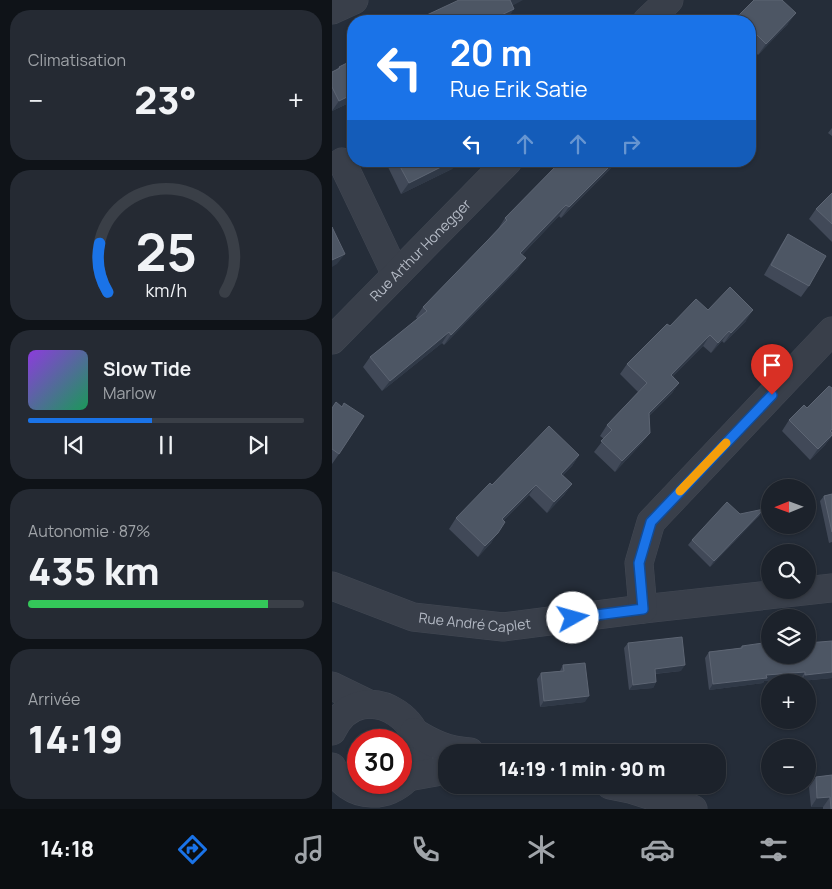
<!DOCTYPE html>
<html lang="fr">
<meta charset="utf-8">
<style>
:root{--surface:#1c222b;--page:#252a33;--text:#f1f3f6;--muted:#a0a4a9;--line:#3a3f47;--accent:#1a73e8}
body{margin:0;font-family:Manrope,sans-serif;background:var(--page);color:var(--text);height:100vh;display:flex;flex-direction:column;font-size:19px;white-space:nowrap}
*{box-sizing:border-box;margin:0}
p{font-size:16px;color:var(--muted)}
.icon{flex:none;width:28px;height:28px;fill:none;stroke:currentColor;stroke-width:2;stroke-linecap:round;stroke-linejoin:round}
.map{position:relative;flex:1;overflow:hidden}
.sheet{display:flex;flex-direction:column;gap:10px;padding:10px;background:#0f1318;width:332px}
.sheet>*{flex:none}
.banner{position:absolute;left:15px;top:15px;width:409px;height:152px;border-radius:20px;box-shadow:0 1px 4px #0004,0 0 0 1px var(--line);background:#1a73e8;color:#fff;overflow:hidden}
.needle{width:32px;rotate:269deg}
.tools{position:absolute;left:429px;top:479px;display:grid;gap:10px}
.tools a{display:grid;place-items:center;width:55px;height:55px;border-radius:50%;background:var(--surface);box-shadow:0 1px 4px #0004,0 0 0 1px var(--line);font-size:25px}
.speed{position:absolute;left:15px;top:729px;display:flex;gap:10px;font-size:25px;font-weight:700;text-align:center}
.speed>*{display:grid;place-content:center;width:65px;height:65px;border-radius:50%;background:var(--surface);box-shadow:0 1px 4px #0004,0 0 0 1px var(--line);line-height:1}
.speed .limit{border:8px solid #d22;background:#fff;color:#111}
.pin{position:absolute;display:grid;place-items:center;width:42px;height:42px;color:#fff;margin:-51px -21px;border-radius:50% 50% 50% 0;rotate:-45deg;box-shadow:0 0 5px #0007}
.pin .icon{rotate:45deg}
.me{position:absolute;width:55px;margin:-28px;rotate:83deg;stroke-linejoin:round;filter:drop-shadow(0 0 4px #0008)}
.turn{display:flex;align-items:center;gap:18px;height:105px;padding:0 20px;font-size:22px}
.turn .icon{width:65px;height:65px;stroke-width:2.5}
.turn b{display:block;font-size:35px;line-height:42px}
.lanes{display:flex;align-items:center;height:48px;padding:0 20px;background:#0003;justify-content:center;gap:25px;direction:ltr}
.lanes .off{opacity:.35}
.big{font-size:38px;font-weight:800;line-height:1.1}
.sheet .widget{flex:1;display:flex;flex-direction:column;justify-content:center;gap:8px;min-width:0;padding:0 18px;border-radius:20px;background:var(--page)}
.sheet .dial{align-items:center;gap:0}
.dial svg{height:130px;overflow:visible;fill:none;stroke:var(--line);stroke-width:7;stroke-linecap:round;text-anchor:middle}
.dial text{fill:var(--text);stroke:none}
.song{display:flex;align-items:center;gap:15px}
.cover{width:60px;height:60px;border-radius:8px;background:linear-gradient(135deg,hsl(270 70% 55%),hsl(150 70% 35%))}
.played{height:5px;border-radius:2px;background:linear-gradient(90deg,var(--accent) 45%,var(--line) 45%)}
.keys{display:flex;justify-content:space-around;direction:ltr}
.heat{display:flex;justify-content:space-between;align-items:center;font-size:28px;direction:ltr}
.charge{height:8px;border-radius:4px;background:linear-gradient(90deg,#34c759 87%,var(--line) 0)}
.trip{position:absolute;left:106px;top:744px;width:288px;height:50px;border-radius:20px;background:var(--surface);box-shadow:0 1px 4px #0004,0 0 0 1px var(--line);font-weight:800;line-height:50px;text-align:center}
.tabs{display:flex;height:80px;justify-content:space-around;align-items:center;background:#0b0e11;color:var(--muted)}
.tabs .icon{width:35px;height:35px}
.tabs .active{color:var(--accent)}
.tabs b{font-size:22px;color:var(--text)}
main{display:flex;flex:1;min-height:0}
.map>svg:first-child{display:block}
</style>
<main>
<section class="sheet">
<div class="widget"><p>Climatisation</p>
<div class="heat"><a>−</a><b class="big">23°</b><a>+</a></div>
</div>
<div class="widget dial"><svg viewBox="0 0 100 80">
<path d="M14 69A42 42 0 1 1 86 69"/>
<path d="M14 69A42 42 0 0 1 9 39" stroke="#1a73e8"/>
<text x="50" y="56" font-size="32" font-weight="700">25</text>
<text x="50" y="72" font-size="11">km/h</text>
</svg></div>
<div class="widget">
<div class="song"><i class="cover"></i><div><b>Slow Tide</b><p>Marlow</p></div></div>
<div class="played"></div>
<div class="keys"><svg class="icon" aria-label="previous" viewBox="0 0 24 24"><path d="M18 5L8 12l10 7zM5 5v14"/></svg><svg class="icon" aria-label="pause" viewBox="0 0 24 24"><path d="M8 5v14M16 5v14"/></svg><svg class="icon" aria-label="next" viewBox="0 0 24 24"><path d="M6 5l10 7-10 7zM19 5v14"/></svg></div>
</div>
<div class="widget"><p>Autonomie · 87%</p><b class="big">435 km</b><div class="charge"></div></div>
<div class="widget"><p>Arrivée</p><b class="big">14:19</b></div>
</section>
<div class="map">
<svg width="500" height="809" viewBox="0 0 500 809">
<rect width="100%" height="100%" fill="#252d39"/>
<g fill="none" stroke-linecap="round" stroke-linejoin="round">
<g stroke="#424853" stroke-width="29">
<g id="minor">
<path d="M0 10 22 0"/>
<path d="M315 21 337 0"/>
<path d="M10 162 64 275"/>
<path id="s1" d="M0 340 176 161"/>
<path id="s2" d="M0 586 81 617 171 627 311 609 500 588"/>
<path d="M311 609 307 563 319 522 500 331"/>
<path d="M0 686 37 704"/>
<path d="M0 731C29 668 119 730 74 779 65 788 52 794 39 793 22 793 8 782 0 767"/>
<path d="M82 732C101 744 115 750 138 752"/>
<path d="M76 777 115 770"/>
<path d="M278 785 298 789 361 809"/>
</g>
</g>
<use href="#minor" stroke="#393f4a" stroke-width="28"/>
</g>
<path fill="#414958" d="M403 19 456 24 426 55 418 46V21H402Z
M7 67 21 101 0 111V72L4 70Z
M500 128V136L496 133Z
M59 161H125L120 169 69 194 56 167Z
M229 161H286L229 218 227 216 190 255 186 269 112 345 110 343 50 391 31 367 38 357 85 319 84 317 91 307 155 241 166 229 173 218Z
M500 193V242L477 219 484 209Z
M456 234 477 286 469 297 432 275 449 245Z
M376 310 414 321 392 343 390 341 379 353 371 346 341 376 347 383 340 393 317 416 318 433 310 443 283 472 262 452 272 439 268 436 275 425 306 392 288 374 295 364 338 326Z
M500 388V436L493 445 478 460 450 431 457 420 475 408Z
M0 407 7 454 0 464Z
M247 455 240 466 231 475 240 484 232 495 215 513 197 495 172 520 159 543 146 557 117 529 124 518 160 485Z
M500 494V542L497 543 488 501 492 496Z
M408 514 428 515 378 567 356 545 360 540Z
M500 641V678L469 681V678L432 681 431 683 377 690 373 658 377 652 408 648 410 646 432 650 438 655Z
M296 643 349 671 323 674 324 682 321 688 297 690 292 648Z
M231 665 253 702 208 707 205 679 209 673 228 671Z
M500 775V809H491V807H479L477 787 484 777Z"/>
<path fill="#303947" d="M178 0H191L171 11Z
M182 9 175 20 172 21H157Z
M464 13 456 24 426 55 434 44Z
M21 94V101L0 111 7 101Z
M121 161H125L120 169 69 194 77 183Z
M283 161H286L229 218 237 207Z
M234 205 227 216 181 264 188 253Z
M13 254 5 264 0 267V260Z
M194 258 186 269 112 345 119 335Z
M421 310 414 321 392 343 399 333Z
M397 331 390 341 379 353 386 343Z
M117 332 110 343 50 391 58 381Z
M378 335 371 346 332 385 339 375Z
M347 383 340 393 310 423 317 413Z
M318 433 310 443 283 472 290 461Z
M500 435 493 445 478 460 486 449Z
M247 455 240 466 222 484 229 474Z
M240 484 232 495 215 513 222 502Z
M204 485 197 495 163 529 170 519Z
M432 509 428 515 378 567 382 561Z
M166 533 159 543 146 557 153 546Z
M353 665 349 671 319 674 323 669Z
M473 672 469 678 432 681 431 683 377 690 381 684 434 675Z
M500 672V678L469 681 473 675Z
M324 682 321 688 297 690 301 685Z
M257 696 253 702 208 707 212 701Z
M498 797 491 807H479L485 798Z"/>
<path fill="#4d5664" stroke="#5d6573" d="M127 0H178L182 9 157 21H82Z
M422 0H450L464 13 434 44 420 30 418 33V21H405L403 19Z
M21 60V94L7 101 0 87V72L8 68 7 67Z
M65 161H121L77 183Z
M229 161H283L237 207 234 205 188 253 194 258 119 335 117 332 58 381 38 357 95 311 91 307 155 241 175 220 173 218Z
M500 193V224L484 209Z
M0 227 13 254 0 260Z
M456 234 494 256 477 286 439 265Z
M398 287 421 310 399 333 397 331 386 343 378 335 339 375 347 383 317 413 318 433 290 461 269 441 280 430 275 425 315 383 295 364 335 324 338 326 364 299 376 310Z
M497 386 500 388V429L498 431 500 433V435L486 449 457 420 472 405 475 408Z
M4 402 10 407 12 403 32 416 7 454 0 449V408Z
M217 426 247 455 229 474 240 484 222 502 204 485 170 519 173 522 166 533 153 546 124 518 158 483 160 485Z
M500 494V532L492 496Z
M395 502 408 514 432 509 382 561 360 540Z
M350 637 353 665 323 669 324 682 301 685 296 643Z
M500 641V672L473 675V672L434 675 435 678 381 684 377 652 410 648V646L431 643 432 650H438V655H475V643Z
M253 663 257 696 212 701 209 673 232 671 231 665Z
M500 775V809H499L498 797 485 798 484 777Z"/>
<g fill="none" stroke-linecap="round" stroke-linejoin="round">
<g stroke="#114b97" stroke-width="12">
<path id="route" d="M241 618 311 609 307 563 319 522 440 395"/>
</g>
<use href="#route" stroke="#1a73e8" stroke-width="9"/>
<path stroke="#f59e0b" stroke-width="9" d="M348 491 394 443"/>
</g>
<g text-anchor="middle" stroke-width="5" stroke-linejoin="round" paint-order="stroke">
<g font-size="14" fill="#b4bac5" stroke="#1e242f">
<text dy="5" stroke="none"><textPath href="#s1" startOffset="126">Rue Arthur Honegger</textPath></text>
<text dy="5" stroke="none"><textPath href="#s2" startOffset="149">Rue André Caplet</textPath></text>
</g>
</g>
</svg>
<div class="tools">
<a><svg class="needle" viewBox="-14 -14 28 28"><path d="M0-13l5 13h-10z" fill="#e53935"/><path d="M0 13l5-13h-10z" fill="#a0a4a9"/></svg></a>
<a><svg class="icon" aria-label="search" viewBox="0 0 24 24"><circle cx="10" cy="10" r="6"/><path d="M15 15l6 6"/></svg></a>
<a><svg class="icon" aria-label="layers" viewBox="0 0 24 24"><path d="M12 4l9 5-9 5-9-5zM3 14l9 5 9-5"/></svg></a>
<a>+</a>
<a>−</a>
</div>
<div class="speed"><div class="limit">30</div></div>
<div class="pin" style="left:440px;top:395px;background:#d93025"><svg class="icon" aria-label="arrive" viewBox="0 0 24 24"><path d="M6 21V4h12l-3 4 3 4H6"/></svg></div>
<svg class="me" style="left:241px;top:618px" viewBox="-20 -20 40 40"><circle r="19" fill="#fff"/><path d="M0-13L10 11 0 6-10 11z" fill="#1a73e8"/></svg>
<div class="trip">14:19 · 1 min · 90 m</div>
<div class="banner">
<div class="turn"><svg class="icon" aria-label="left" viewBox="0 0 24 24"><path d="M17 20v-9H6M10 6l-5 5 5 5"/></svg><div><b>20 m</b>Rue Erik Satie</div></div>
<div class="lanes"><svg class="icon" aria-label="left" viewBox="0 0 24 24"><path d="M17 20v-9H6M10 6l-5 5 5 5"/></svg><svg class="icon off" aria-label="ahead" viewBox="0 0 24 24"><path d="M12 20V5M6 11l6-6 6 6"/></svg><svg class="icon off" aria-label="ahead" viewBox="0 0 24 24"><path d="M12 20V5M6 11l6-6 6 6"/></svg><svg class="icon off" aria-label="right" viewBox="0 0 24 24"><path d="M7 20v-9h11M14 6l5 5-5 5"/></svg></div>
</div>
</div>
</main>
<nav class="tabs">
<b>14:18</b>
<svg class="icon active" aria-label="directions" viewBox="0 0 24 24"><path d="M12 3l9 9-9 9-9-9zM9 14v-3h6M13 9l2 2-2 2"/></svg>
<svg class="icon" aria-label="music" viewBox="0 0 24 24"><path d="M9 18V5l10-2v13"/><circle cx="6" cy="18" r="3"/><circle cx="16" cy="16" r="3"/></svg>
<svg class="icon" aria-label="phone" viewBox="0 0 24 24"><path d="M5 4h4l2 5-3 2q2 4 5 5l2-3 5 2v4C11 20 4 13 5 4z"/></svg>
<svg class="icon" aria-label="climate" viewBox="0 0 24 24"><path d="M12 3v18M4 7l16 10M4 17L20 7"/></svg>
<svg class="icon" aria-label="car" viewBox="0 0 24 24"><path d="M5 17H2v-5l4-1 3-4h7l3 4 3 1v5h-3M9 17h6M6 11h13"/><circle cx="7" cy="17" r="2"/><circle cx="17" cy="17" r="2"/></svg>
<svg class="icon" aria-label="filters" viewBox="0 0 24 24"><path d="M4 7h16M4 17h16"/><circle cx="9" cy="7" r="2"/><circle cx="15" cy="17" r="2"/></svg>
</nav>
